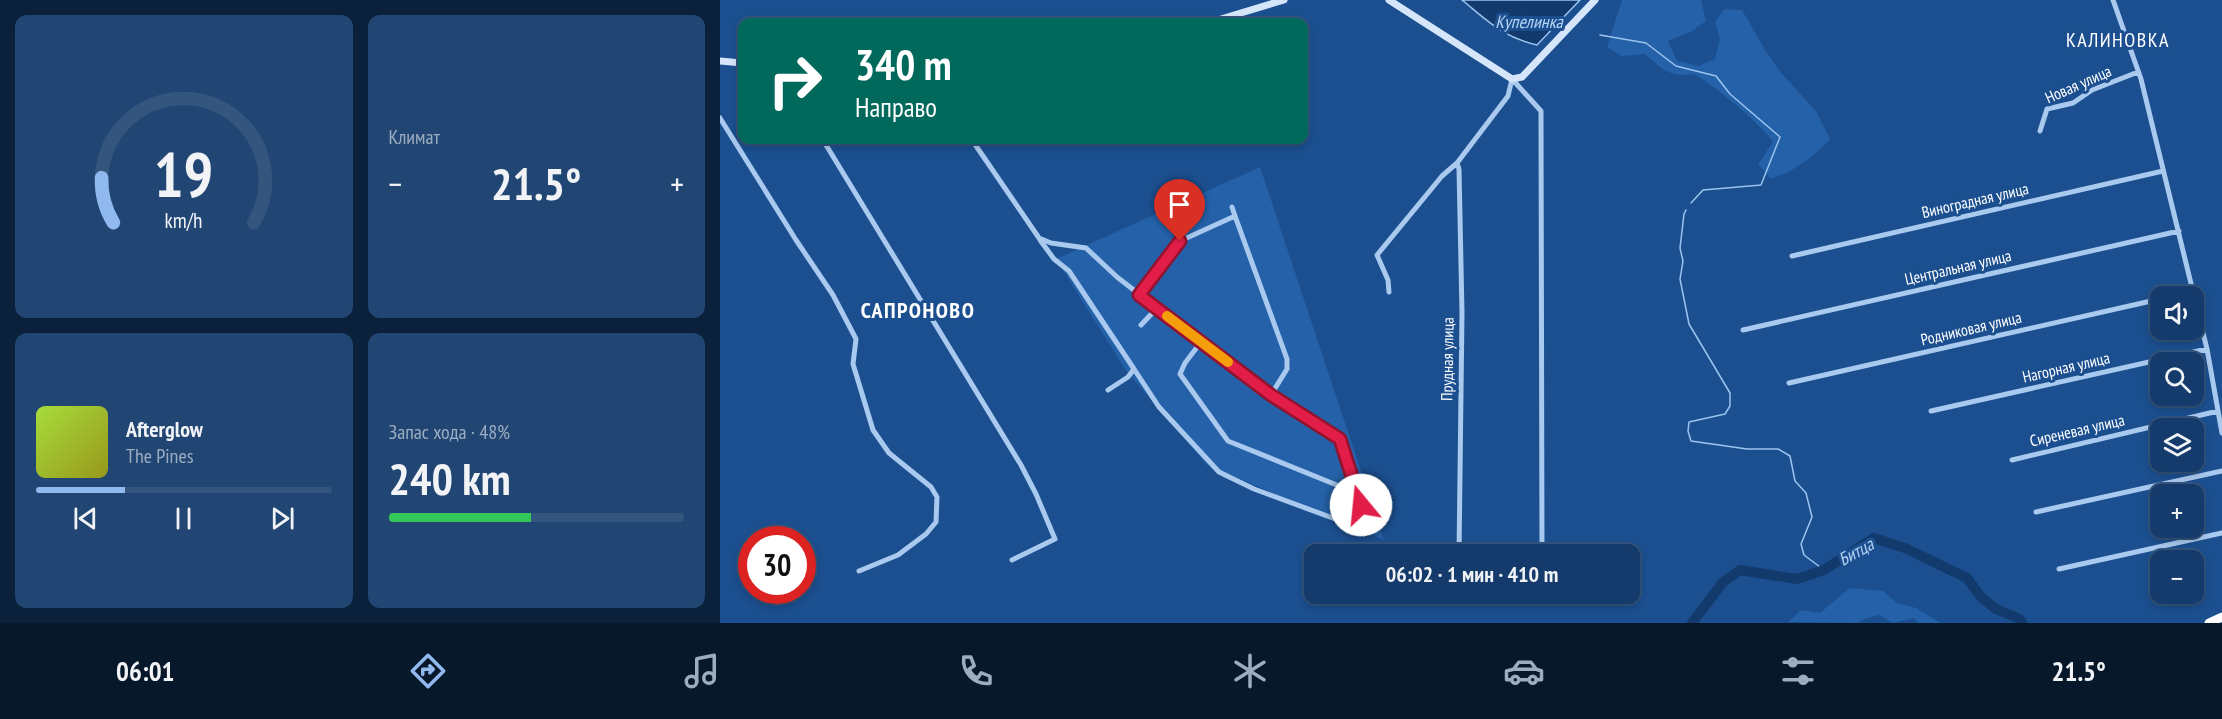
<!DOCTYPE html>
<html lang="ru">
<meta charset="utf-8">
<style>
:root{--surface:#143b6b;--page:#214673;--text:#f1f3f6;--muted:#9dadc1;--line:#33557e;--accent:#90b9f0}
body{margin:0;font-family:"PT Sans Narrow",sans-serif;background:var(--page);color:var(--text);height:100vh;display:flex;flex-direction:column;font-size:22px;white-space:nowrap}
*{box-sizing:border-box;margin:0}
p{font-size:20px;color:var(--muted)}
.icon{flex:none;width:33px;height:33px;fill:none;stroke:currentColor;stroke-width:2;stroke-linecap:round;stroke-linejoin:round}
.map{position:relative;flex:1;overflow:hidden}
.drawer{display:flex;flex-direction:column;gap:15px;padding:15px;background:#0b203b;width:720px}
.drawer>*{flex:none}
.guide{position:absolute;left:18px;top:18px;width:570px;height:126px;border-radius:12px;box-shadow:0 3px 9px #0003,0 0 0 2px var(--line);background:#00695c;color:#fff;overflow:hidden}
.controls{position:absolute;left:1430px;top:286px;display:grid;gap:12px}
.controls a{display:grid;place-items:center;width:54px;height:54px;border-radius:12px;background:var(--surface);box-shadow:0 3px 9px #0003,0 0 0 2px var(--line);font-size:30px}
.speed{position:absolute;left:18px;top:526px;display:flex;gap:12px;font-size:30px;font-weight:700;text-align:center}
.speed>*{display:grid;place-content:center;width:78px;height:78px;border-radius:50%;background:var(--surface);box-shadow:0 3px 9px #0003,0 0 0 2px var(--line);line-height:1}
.speed .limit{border:9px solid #d22;background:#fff;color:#111}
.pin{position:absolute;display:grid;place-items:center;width:51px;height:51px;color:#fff;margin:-62px -26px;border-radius:50% 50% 50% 0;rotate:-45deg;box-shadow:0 0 6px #0007}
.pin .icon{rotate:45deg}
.me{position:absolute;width:66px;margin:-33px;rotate:343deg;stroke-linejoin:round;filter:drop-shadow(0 0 4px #0008)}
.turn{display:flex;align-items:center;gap:21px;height:126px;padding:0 18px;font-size:27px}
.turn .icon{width:78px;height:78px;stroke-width:2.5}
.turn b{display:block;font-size:42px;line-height:51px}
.big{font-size:45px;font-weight:700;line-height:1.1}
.drawer .widget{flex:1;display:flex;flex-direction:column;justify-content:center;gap:9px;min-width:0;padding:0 21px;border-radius:12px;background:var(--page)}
.drawer .dial{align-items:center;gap:0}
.dial svg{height:156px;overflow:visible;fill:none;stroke:var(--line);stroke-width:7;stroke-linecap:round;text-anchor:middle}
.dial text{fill:var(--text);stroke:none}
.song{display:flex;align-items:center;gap:18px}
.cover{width:72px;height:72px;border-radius:9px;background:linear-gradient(135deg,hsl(80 70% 55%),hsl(60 70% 35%))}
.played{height:6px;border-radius:3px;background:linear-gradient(90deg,var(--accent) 30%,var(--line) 30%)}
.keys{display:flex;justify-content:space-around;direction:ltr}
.heat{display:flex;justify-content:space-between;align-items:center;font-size:33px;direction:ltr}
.charge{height:9px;border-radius:4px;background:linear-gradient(90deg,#34c759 48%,var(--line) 0)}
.drawer .tiles{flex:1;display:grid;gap:15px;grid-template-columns:repeat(2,1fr)}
.trip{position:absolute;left:584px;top:544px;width:336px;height:60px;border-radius:12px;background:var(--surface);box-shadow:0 3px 9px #0003,0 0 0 2px var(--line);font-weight:700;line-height:60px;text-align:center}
.tabs{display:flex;height:96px;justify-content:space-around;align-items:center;background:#08182b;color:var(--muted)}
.tabs .icon{width:42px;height:42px}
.tabs .on{color:var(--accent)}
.tabs b{font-size:27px;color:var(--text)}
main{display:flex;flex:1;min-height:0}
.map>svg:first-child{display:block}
</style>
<main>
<section class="drawer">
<div class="tiles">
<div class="widget dial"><svg viewBox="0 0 100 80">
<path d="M14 69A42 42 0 1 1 86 69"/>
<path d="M14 69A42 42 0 0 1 8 46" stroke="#90b9f0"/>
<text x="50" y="56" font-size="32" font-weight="700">19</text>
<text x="50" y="72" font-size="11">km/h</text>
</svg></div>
<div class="widget"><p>Климат</p>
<div class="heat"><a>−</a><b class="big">21.5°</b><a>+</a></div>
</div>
<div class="widget">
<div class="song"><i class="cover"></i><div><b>Afterglow</b><p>The Pines</p></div></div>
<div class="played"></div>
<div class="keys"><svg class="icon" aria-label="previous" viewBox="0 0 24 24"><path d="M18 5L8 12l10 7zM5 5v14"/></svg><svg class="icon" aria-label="pause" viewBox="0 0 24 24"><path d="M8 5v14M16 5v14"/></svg><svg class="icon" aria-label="next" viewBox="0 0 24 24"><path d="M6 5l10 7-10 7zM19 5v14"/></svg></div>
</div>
<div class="widget"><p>Запас хода · 48%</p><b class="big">240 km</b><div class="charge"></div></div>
</div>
</section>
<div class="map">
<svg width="1502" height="623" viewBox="0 0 1502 623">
<rect width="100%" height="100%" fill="#1b4f8f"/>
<path fill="#2461a8" d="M902 0H981L986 21 972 31 948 41 957 61 979 66 995 59 1000 39 995 22 1004 9 1022 10 1045 50 1062 74 1096 111 1110 139C1093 158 1076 170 1051 179L1038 164 1053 142C1038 121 997 88 974 74 950 78 943 70 925 54L902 56 887 47Z
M540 167 664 540 487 465 405 369 336 259Z
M1130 588 1163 591 1177 603 1196 608 1221 623H1198L1194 618 1173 623 1159 615 1141 620 1138 623 1068 622 1081 610 1100 613Z"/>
<path fill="#123a6d" stroke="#9cc4f0" stroke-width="1.5" d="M742 0H860L817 45C783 37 769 22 742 0Z"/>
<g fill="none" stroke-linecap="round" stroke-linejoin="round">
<path stroke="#9cc4f0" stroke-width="1.5" d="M880 35 926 43 956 66 996 76 1010 94 1060 137 1041 185 983 190 971 203
M966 210 964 214 960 248 963 261 960 279 969 324 1010 393V406L1005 414 969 422 968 431 971 441 1027 449H1058L1070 456 1075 481 1086 493 1092 517 1081 544 1084 555 1104 570"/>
<path stroke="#123a6d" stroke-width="10" d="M972 623 1003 582 1020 570 1077 579 1104 570 1154 538 1185 548 1247 578 1261 597 1276 609 1300 619 1302 623"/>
<path stroke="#a9c9ee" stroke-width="5" d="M1393 0 1421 79 1487 349 1502 433
M792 79 821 111 822 555
M0 118 76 240 113 295 136 339 133 364 153 430 169 453 211 487 217 497 216 522 206 534 178 555 139 571
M1320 131 1327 109 1353 103 1372 90 1418 72
M103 140 301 465 316 494 335 539 292 560
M252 140 319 238 331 243 366 248 397 277 481 342 551 395 620 439 641 505 642 512 637 527 534 489 499 472 439 407 414 369 408 377 388 390
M737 163 739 169 742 313 739 555
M515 216 567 359V369L551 395
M320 240 334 259 349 271 414 369
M1072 256 1443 171
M669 292 668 280 657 255 722 176 737 163 788 96 792 79
M419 295 460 241 515 216 512 207
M1447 297 1472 291
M421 325 437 308
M1023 330 1459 231
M481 342 465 363 460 374 508 441 629 490 637 491
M1069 383 1440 299
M1211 411 1487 349
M1292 460 1498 411
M1316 512 1502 471
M1339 569 1502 533
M739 594 741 600 746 602 817 598 822 594"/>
<path stroke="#d6e6fa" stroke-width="7" d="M669 0 792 79 802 77 875 0
M491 22 564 0
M0 61 22 63"/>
<path stroke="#fff" stroke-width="9" d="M1489 623 1502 617"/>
</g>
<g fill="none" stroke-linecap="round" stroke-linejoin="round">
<g stroke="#92132f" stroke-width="15">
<path id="route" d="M460 241 419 295 551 395 620 439 641 505"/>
</g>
<use href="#route" stroke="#e11d48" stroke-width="10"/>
<path stroke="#f59e0b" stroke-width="10" d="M447 316 508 362"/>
</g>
<g text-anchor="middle" stroke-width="6" stroke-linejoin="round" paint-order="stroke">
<g font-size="16" fill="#fff" stroke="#1b4f8f">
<text transform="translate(1358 84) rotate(-24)" y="6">Новая улица</text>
<text transform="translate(1255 200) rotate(-13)" y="6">Виноградная улица</text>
<text transform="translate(1238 267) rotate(-13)" y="6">Центральная улица</text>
<text transform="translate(1251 328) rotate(-13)" y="6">Родниковая улица</text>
<text transform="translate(727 359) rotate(-89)" y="6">Прудная улица</text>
<text transform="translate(1346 367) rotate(-13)" y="6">Нагорная улица</text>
<text transform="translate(1357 430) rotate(-13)" y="6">Сиреневая улица</text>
</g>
<g font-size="18" font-style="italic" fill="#b5d3f5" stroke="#1b4f8f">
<text x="809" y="28">Купелинка</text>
<text transform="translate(1136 552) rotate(-29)" y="6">Битца</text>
</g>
<g font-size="20" letter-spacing="1.5" fill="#fff" stroke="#1b4f8f">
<text x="1398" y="47">КАЛИНОВКА</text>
</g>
<g font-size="22" font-weight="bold" letter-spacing="1.5" fill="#fff" stroke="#1b4f8f">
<text x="198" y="318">САПРОНОВО</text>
</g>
</g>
</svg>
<div class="controls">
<a><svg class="icon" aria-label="sound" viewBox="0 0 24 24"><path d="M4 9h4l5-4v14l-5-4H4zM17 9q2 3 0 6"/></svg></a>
<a><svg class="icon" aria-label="search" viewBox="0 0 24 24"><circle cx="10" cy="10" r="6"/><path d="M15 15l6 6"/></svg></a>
<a><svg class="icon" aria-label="layers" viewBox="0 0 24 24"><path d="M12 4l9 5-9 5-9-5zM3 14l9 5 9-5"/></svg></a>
<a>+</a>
<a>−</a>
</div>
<div class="speed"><div class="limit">30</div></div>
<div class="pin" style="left:460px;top:241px;background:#d93025"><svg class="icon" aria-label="arrive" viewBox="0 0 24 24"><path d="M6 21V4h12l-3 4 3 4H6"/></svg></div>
<svg class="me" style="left:641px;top:505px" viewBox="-20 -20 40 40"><circle r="19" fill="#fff"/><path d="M0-13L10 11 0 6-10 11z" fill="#e11d48"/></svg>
<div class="trip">06:02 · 1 мин · 410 m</div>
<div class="guide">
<div class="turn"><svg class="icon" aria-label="right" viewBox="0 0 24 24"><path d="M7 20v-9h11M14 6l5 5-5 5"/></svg><div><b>340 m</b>Направо</div></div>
</div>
</div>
</main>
<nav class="tabs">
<b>06:01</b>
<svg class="icon on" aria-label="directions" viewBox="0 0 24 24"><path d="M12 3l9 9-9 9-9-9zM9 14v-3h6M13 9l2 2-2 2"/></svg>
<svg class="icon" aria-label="music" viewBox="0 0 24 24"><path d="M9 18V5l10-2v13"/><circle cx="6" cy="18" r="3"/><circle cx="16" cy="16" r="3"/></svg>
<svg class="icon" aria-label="phone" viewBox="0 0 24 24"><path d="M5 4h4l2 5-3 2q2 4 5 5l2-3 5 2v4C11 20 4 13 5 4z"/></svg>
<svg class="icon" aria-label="climate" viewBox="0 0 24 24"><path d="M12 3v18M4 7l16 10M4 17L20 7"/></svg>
<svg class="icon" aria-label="car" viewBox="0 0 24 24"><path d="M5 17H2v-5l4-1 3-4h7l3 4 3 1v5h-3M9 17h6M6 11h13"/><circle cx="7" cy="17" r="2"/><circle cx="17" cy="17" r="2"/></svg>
<svg class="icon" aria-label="filters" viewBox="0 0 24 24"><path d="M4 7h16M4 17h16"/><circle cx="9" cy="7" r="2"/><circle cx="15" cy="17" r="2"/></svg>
<b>21.5°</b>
</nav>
